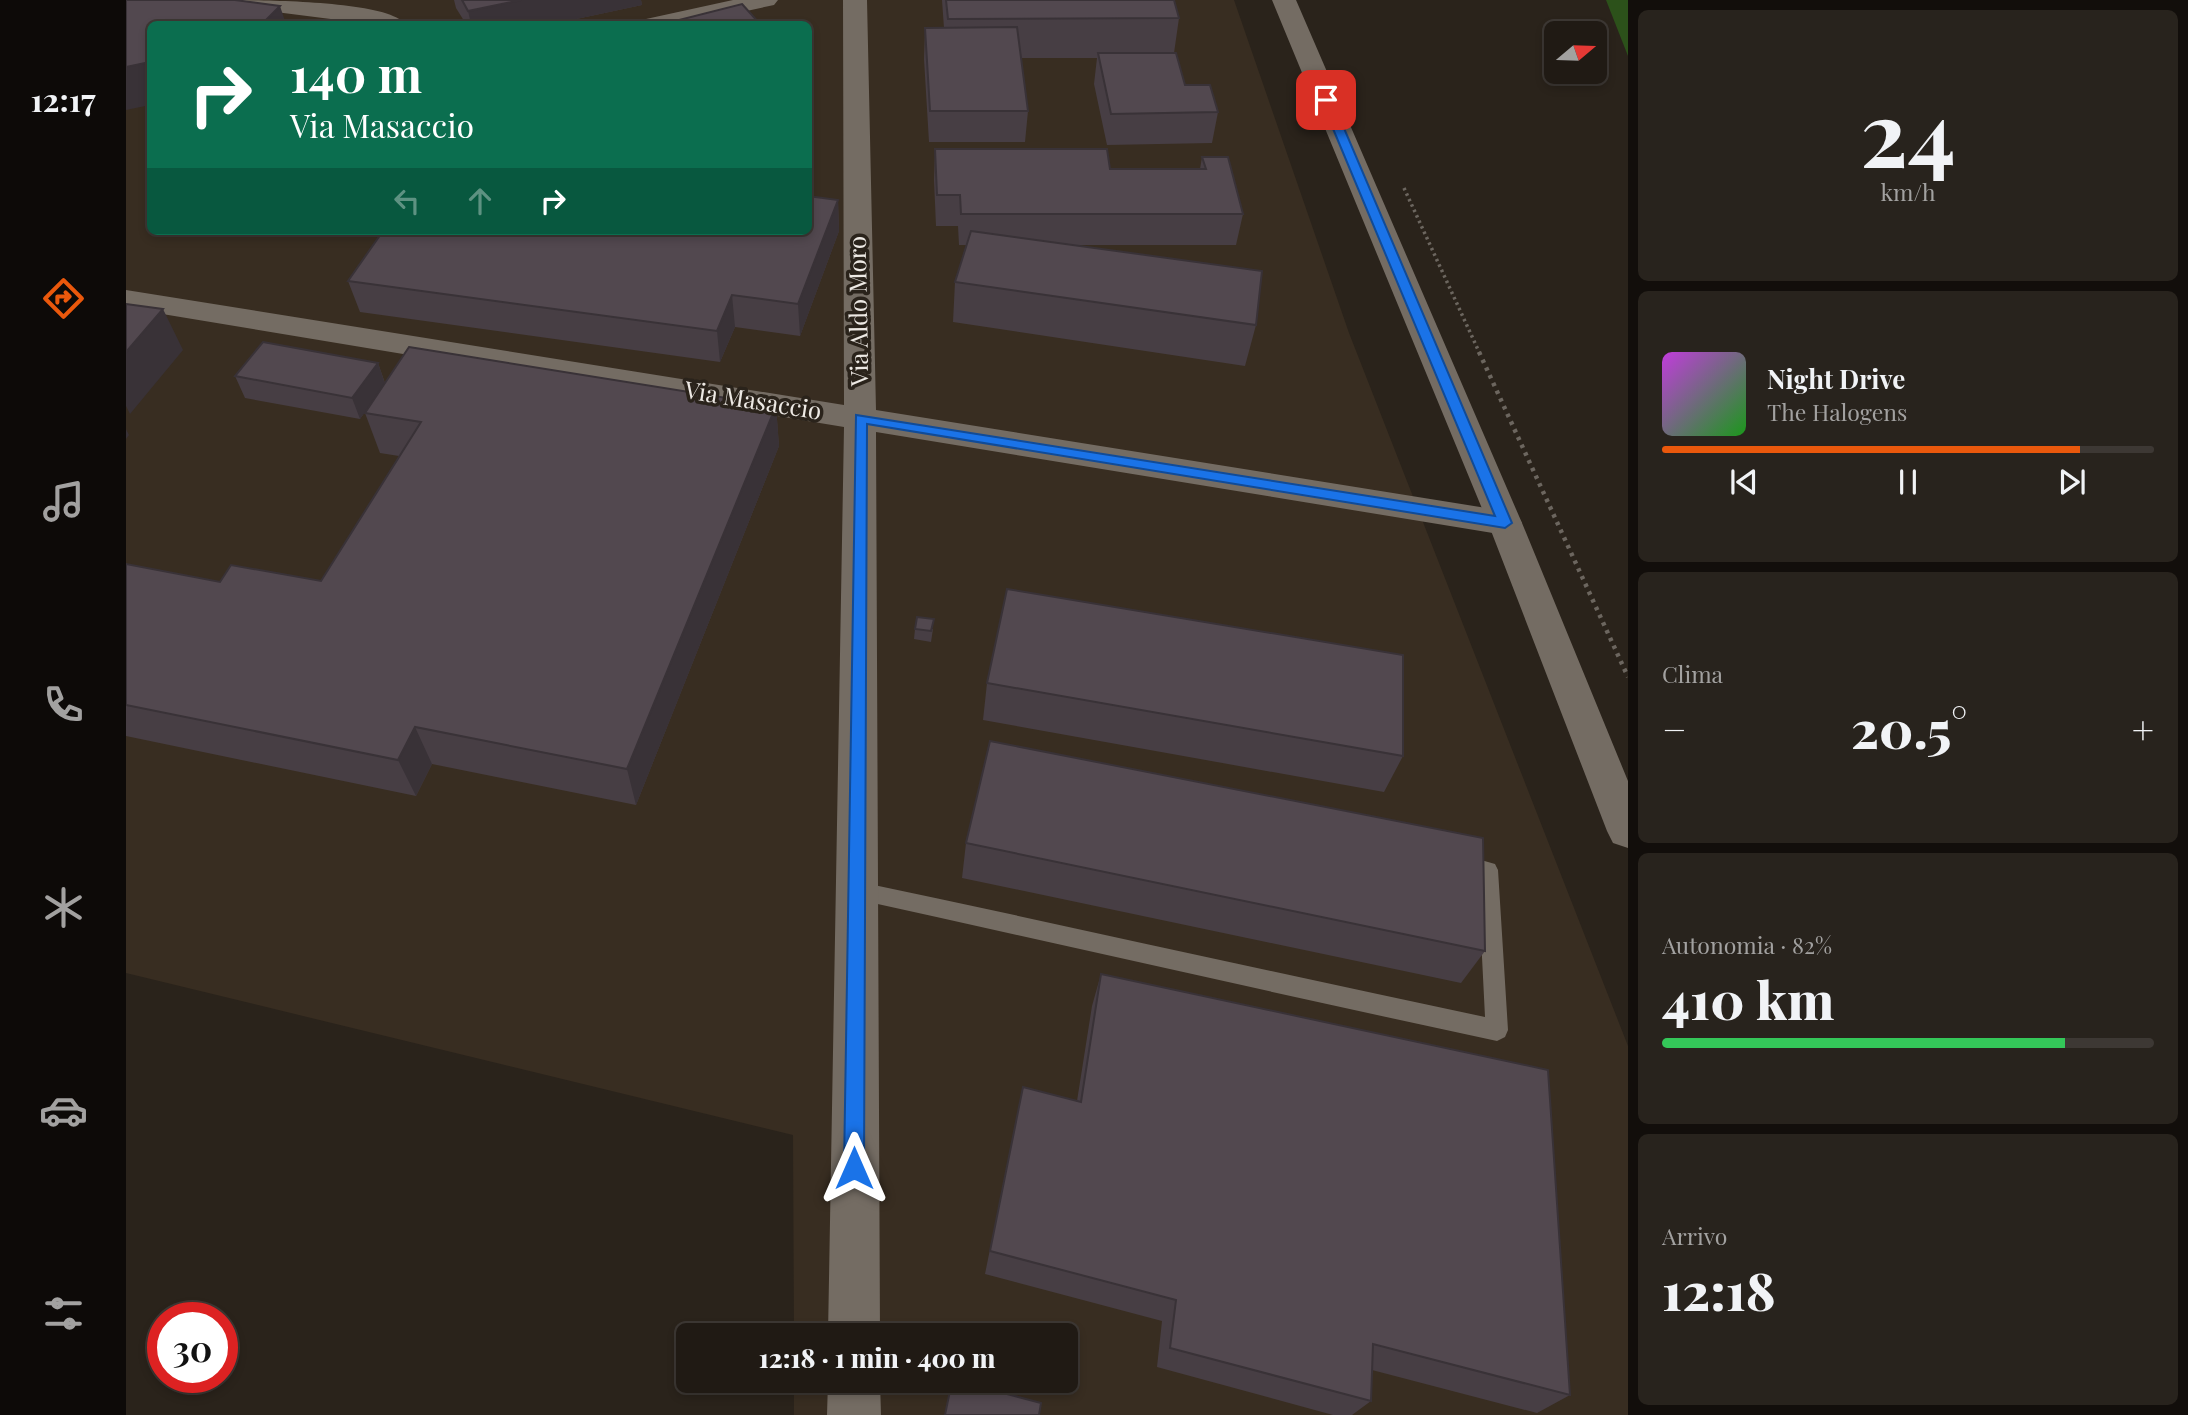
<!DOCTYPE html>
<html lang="it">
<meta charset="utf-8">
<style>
:root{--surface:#201a14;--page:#28231d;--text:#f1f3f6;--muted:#a2a1a0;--line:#3d3834;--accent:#ea580c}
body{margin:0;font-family:"Playfair Display",serif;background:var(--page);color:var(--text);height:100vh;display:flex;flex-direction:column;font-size:26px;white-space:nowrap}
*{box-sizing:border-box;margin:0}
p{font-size:23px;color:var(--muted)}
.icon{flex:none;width:38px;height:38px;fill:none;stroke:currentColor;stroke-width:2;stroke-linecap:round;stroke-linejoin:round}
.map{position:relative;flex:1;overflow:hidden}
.side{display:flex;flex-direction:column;gap:10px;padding:10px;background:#120e0b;width:560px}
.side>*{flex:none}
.top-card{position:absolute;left:21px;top:21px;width:665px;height:214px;border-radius:10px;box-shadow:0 4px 10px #0003,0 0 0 2px var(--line);background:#0b6e4f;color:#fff;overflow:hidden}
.needle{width:46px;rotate:71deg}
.buttons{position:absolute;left:1418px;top:21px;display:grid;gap:14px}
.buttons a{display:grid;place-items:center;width:63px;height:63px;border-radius:10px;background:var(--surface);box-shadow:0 4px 10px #0003,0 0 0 2px var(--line);font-size:35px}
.speed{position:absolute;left:21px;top:1302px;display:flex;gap:14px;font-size:35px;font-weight:700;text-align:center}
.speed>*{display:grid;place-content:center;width:91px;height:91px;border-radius:50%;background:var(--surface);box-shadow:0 4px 10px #0003,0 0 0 2px var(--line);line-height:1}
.speed .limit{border:10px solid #d22;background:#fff;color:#111}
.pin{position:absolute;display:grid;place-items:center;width:60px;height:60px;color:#fff;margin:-30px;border-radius:14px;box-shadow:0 4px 10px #0006}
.me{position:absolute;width:77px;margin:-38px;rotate:0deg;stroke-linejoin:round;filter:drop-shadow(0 0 5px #0008)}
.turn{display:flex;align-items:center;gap:24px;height:147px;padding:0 28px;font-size:32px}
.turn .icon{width:91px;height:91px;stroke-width:2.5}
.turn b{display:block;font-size:49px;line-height:60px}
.lanes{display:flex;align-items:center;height:66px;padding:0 28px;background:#0003;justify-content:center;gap:35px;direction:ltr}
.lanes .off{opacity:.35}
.big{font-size:52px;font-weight:800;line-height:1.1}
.side .card{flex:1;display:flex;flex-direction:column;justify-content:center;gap:10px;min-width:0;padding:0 24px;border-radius:10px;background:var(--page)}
.side .dial{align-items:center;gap:0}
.dial b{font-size:91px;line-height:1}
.song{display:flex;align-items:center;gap:21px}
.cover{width:84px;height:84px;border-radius:10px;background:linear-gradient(135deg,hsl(290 70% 55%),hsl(120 70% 35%))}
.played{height:7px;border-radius:4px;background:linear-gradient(90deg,var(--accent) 85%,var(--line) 85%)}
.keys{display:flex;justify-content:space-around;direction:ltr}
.heat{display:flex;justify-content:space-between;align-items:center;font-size:38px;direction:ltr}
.charge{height:10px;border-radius:5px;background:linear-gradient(90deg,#34c759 82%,var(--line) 0)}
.trip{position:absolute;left:550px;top:1323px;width:402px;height:70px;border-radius:10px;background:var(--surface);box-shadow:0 4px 10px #0003,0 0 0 2px var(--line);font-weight:800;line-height:70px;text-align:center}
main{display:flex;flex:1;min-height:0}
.dock{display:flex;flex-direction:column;width:126px;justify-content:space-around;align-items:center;background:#0d0a08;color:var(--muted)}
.dock .icon{width:49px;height:49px}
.dock .on{color:var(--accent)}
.dock b{font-size:32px;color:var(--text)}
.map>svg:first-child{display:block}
</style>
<main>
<nav class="dock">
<b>12:17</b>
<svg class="icon on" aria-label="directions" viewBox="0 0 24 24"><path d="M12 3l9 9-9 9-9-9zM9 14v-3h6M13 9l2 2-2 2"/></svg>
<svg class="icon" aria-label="music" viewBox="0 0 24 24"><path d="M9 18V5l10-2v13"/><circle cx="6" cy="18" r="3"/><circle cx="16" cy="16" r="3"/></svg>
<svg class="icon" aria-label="phone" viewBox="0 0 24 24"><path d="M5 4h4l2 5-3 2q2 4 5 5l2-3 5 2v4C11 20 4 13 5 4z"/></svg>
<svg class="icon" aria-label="climate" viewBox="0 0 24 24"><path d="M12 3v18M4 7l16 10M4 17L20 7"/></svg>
<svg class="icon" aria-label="car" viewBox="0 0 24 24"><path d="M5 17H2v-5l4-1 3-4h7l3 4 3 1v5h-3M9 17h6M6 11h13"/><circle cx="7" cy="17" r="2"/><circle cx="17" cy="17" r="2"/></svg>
<svg class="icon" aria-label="filters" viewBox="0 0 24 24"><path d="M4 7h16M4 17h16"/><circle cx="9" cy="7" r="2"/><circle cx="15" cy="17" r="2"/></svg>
</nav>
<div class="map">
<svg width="1502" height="1415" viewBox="0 0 1502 1415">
<rect width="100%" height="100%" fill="#2a231b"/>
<path fill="#382d21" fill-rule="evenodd" d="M0 0H1108L1223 333 1502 1046V1415H668V1381H940V1335H668L667 1135 0 973ZM24 24H682V231H24Z"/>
<path fill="#2c511a" d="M1480 0H1502V56Z"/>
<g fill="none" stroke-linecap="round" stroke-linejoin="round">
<path stroke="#6c665f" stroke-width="3.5" stroke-dasharray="2.5 3.5" stroke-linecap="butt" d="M1278 188 1354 354"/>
<path stroke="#6c665f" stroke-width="4.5" stroke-dasharray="3.5 5" stroke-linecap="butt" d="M1353 352 1502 677"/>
<path fill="#746c63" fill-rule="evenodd" d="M1334 854 1369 864 1372 870 1382 1030 1379 1037 1371 1041C1156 995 943 946 729 899L722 897 718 890 722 883 729 881C939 925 1149 973 1359 1017L1352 877 1327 869 1324 863 1327 857Z"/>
<path fill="#746c63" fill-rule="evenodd" d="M98 0C130 0 262 0 279 24H244L110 7 102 5Z
M607 0H652L648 5 560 24H517L520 19Z
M717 0H741L750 410 1379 511 1391 514 1396 523 1391 532 1379 535 750 432 754 1335H702L718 427 0 308V290L718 405Z
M702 1381H754L755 1415H701Z"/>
<path fill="#746c63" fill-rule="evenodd" d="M1146 0H1170L1396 523 1502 781V848L1487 843 1481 831 1362 523Z"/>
</g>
<path fill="#473e44" d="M328 0H515L516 5 427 24H340L330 8Z
M816 0H1048L1053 18 1048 53 1059 85 1092 112 1086 143 981 145 968 84 971 58H895L902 111 899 142H803L798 59 799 28H818Z
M809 149 984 169H1074L1076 157 1117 214 1110 245H950L1130 325 1119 366 827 322 829 282 840 245H833L832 226H810L808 180Z
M712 200 713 231 674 336 609 327 594 362 234 312 222 281Z
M252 363 259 383 650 406 653 446 510 805 306 764 290 796 0 736V564L94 582 195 581 273 456 254 453 239 413 243 406 234 419 119 398 109 376Z
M789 629H807L805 642 788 639Z
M861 683 1277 756 1258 792 857 720Z
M840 843 1359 951 1335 983 836 878Z
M975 974 1444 1395 1411 1413 1246 1370 1245 1401 1226 1415H1207L1031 1367 1036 1321 859 1274 891 1115 951 1101 966 1006Z"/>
<path fill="#393237" d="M395 0H515L516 5 427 24H345L342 11Z
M154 6 160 24H136Z
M24 62V105L0 110V67Z
M712 200 713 231 674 336 672 304Z
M606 295 609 327 594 362 591 331Z
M37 309 57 350 4 414 0 406V352Z
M252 363 259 384 234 419 226 398Z
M650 406 653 446 510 805 501 769Z
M0 429 3 435 0 439Z
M289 727 306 764 290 796 272 760Z"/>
<path fill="#52484f" stroke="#393237" stroke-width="2" d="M0 0H109L154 6 136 24H24V62L0 67Z
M336 0H395L342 11Z
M820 0H1048L1053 18 822 19Z
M616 4 634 24H547L545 22Z
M891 27 902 111H804L799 28Z
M972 53H1050L1059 85H1084L1092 112 985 114Z
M809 149H981L984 169H1080L1076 157H1102L1117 214H835L834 195H811Z
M682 196 712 200 672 304 606 295 591 331 222 281 257 231H682Z
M845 231 1136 271 1130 325 829 282Z
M0 304 37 309 0 352Z
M137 342 252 363 226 398 109 376Z
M283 347 650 406 501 769 289 727 272 760 0 705V564L94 582 105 565 195 581 295 422 239 413Z
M881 589 1277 655V756L861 683Z
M791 617 808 619 805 631 789 629Z
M864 741 1357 838 1359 951 840 843Z
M975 974 1422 1070 1444 1395 1247 1344 1245 1401 1044 1348 1050 1300 864 1251 897 1087 955 1102Z
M826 1381H860L868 1383 866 1390 915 1403 913 1415H819Z"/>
<path fill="#1a73e8" stroke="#114b97" stroke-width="2" d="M1197 97 1206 100 1386 523 1379 528 741 424 738 1168 735 1175 728 1178 721 1175 718 1168 730 415 1369 516 1195 100Z"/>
<g text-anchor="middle" stroke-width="7" stroke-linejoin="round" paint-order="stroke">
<g font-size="24" fill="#ede9e4" stroke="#2a231b">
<text transform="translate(733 311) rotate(-91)" y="8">Via Aldo Moro</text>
<text transform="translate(627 401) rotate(9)" y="8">Via Masaccio</text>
</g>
</g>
</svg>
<div class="buttons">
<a><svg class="needle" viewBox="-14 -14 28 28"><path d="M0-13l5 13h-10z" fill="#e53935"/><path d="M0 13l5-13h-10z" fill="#a2a1a0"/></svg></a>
</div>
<div class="speed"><div class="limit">30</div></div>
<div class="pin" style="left:1200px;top:100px;background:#d93025"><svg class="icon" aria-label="arrive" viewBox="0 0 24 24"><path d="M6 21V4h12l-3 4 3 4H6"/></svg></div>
<svg class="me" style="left:728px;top:1168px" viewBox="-20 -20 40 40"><path d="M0-17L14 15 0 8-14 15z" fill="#1a73e8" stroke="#fff" stroke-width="4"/></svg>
<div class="trip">12:18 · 1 min · 400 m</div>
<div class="top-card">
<div class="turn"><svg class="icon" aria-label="right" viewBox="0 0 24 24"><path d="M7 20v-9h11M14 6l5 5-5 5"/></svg><div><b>140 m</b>Via Masaccio</div></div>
<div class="lanes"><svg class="icon off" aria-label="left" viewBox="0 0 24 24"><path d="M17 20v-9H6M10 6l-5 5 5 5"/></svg><svg class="icon off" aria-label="ahead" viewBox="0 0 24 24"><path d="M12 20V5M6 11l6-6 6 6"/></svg><svg class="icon" aria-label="right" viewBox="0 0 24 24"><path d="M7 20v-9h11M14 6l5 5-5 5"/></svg></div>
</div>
</div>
<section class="side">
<div class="card dial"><b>24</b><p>km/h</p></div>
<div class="card">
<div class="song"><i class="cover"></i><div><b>Night Drive</b><p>The Halogens</p></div></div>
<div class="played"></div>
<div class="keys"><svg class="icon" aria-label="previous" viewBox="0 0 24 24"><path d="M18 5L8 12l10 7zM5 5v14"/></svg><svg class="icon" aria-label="pause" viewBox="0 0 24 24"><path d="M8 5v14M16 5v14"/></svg><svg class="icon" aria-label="next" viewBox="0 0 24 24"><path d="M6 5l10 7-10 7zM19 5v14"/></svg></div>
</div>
<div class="card"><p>Clima</p>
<div class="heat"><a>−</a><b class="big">20.5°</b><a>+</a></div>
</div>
<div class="card"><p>Autonomia · 82%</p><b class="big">410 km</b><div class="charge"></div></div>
<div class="card"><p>Arrivo</p><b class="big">12:18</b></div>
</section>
</main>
